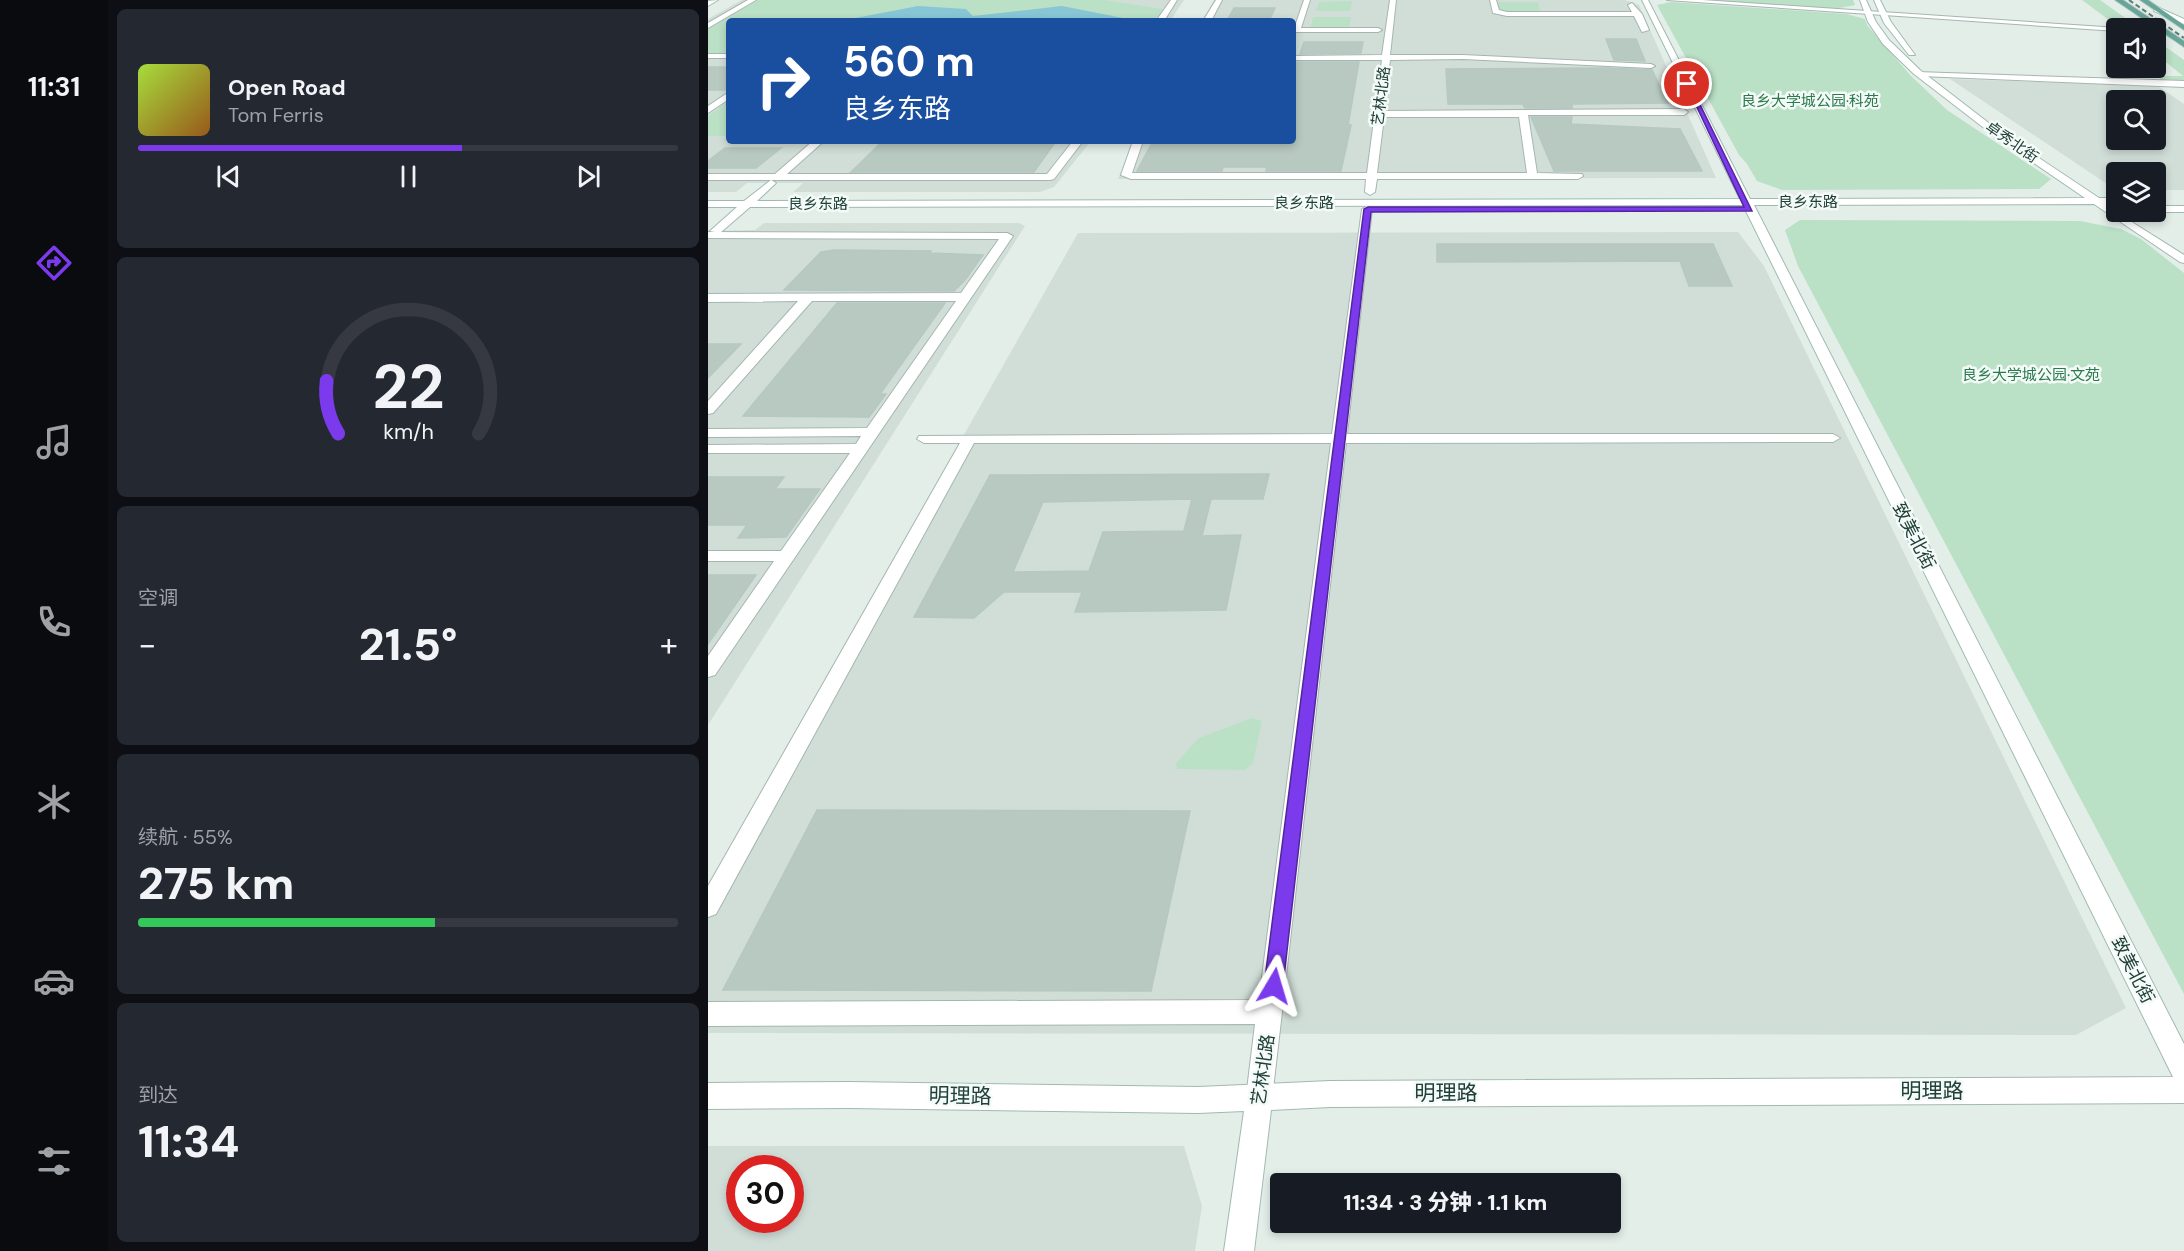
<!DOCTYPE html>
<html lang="zh">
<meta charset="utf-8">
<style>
:root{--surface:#171b24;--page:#242831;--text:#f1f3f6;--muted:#9ea1a6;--line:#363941;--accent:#7c3aed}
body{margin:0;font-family:"DM Sans","Noto Sans SC",sans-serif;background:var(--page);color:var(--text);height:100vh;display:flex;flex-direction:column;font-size:22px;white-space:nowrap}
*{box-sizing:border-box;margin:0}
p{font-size:20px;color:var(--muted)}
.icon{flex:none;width:33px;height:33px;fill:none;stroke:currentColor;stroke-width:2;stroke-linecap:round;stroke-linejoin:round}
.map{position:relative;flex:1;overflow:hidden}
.sheet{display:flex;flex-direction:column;gap:9px;padding:9px;background:#0d0f14;width:600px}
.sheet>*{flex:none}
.top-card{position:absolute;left:18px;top:18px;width:570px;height:126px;border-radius:6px;box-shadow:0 3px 9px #0003;background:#1a4fa0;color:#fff;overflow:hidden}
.tools{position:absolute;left:1398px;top:18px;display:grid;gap:12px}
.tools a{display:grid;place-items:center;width:60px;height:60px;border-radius:6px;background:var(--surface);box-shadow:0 3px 9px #0003;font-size:30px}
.speed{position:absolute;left:18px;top:1155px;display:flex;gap:12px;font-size:30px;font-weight:700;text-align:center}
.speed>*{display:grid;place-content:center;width:78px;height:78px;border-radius:50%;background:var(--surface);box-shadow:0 3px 9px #0003;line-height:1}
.speed .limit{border:9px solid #d22;background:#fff;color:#111}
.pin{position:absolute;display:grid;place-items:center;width:51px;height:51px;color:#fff;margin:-26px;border:3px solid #fff;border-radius:50%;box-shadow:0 2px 6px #0007}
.me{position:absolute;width:66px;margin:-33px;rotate:7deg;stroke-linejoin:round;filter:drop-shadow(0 0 4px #0008)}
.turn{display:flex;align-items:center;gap:21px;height:126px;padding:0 18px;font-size:27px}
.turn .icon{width:78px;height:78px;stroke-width:2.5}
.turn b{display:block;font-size:42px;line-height:51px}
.big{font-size:45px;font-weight:800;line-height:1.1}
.sheet .widget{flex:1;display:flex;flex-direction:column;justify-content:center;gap:9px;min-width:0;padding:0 21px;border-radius:9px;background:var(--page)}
.sheet .dial{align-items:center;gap:0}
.dial svg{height:156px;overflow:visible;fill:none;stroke:var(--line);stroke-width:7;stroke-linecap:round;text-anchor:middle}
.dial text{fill:var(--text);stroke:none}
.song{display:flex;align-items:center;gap:18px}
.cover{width:72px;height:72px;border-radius:9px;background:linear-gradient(135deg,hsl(80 70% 55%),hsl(30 70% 35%))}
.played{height:6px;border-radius:3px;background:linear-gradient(90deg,var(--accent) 60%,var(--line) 60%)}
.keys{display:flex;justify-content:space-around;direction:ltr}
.heat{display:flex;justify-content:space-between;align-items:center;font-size:33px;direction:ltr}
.charge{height:9px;border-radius:4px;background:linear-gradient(90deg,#34c759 55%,var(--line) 0)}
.trip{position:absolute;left:562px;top:1173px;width:351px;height:60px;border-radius:6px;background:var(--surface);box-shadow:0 3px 9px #0003;font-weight:800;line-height:60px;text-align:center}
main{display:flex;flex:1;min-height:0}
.dock{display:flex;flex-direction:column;width:108px;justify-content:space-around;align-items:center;background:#090b0e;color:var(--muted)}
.dock .icon{width:42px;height:42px}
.dock .current{color:var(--accent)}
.dock b{font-size:27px;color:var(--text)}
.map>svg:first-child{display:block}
</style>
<main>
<nav class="dock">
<b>11:31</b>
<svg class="icon current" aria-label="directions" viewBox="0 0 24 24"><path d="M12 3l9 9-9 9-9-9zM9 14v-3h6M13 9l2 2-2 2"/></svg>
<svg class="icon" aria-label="music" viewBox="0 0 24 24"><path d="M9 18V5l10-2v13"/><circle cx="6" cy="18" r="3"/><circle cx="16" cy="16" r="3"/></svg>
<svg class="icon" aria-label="phone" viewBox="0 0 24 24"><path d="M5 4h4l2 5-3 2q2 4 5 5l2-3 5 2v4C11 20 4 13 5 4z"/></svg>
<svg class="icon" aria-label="climate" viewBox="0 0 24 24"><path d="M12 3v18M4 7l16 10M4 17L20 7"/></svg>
<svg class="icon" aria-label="car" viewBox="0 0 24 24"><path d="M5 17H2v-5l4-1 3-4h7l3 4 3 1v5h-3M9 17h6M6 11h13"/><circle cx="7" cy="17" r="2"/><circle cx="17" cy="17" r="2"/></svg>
<svg class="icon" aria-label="filters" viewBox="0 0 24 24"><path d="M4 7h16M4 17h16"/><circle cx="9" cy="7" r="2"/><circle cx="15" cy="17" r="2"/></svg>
</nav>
<section class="sheet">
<div class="widget">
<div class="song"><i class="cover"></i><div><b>Open Road</b><p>Tom Ferris</p></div></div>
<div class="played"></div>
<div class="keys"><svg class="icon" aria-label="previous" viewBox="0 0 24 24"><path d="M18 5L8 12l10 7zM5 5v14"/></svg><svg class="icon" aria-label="pause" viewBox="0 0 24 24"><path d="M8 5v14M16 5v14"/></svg><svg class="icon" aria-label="next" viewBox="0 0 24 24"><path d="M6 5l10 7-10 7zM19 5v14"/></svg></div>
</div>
<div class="widget dial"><svg viewBox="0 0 100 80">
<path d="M14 69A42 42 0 1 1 86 69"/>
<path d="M14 69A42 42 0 0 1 8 42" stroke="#7c3aed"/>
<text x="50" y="56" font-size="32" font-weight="700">22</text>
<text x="50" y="72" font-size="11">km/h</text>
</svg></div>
<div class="widget"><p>空调</p>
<div class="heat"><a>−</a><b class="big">21.5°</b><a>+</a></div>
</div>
<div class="widget"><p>续航 · 55%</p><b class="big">275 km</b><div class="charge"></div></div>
<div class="widget"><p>到达</p><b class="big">11:34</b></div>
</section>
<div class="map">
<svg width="1476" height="1251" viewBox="0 0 1476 1251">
<rect width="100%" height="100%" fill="#e3eee9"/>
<path fill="#d1ded8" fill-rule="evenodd" d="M34 0H476L462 21H21V141H383L346 187 332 192H85L95 183H39L28 192H0V19Z
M506 0H917L931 5 1008 178 410 179 425 141H585V21H494Z
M1242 79 1450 86 1476 104V190H1448V172H1408V190ZM1448 100V140H1408V100Z
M56 223H311L317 226 0 725V231L47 230Z
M1030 232 1056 266 1418 1008 1368 1035 0 1033V888L370 233Z
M0 1146H476L494 1206 487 1251H0ZM82 1168V1220H32V1168Z"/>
<path fill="#bae0c6" d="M50 0H396L455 9 446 21H21V54H0V29Z
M1002 0H1145L1147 5 1126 9Z
M1374 0H1392L1430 27 1409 26Z
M644 1 642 11H608L611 2Z
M789 2H830L832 12H798L790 9Z
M963 2 1138 14 1157 19 1159 25 1203 76 1239 110 1343 179 1331 189 1074 190 1049 181 1039 164 1031 155 949 5Z
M605 17H643L641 27H603Z
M1448 40 1476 60V81L1453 80 1451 76H1475L1448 54Z
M21 101V136H0V116Z
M1092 220 1372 221 1413 229 1433 239 1476 273V994L1090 266 1077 230Z
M544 718 554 721 545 763 537 770 469 769 468 763 491 738Z"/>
<path fill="#88c6d6" d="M210 6 258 9 265 16 354 6 425 20 132 21Z"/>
<path fill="#b8c9c2" stroke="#b5c8c1" stroke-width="1.5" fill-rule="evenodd" d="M526 8H567L561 21H519Z
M898 39H928L937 61 906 60Z
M596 42H655L653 53 592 54Z
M589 62H651L640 125H643L633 171H558L559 167H515L514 171H429L445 141H585V74Z
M0 67H21V90H0Z
M898 68 944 70 960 103 864 104V108H817L815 104H740L738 69Z
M823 117H864L863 124 972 129 994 171H846Z
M175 141H348L326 172H143Z
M17 148H73L48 168H0V161Z
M729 244H1005L1024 286H981L972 261 729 262Z
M127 250 223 251 221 253 275 255 257 280 246 291 76 290 113 252Z
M129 303H237L172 394H178L161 417 35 416Z
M0 344H33L0 378Z
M561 474 555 499H503L494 536 533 535 518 610 367 612 374 592H296L266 618 206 617 282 475ZM484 499 476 531 395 532 381 571 305 572 335 502Z
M0 477H76L67 489H112L78 537 30 538 39 525H0Z
M0 575H48L0 644Z
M109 810 482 811 443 991 15 990Z"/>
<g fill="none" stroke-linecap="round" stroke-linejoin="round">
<g stroke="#a5b6b1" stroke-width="2">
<path id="street" d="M40 0H48L0 28V23Z
M463 0H469L456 21H448Z
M508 0H514L503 21H495Z
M596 0H602L593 28H670L674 30 670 32H585Z
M682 0H688L682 55H755L943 64 947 66 943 68 755 59 682 60 676 111 976 109 980 112 976 115H820L829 173 874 174 875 176 870 179H669L667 192 662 195 657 192 658 179H423L413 175 425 141H435L424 173H659L674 60H585V56L674 55ZM676 117H811L819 173H669Z
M782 0H788L791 10 799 12H924L920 5 924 3 934 14 941 30 934 32 926 16H799L785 13Z
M959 0H994L1411 28 1408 31Z
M1448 30 1462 33 1448 34Z
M0 54H21V58H0Z
M1209 72 1476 81V87L1212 76Z
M21 92V99L0 113V106Z
M105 141H116L79 174H339L365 141H375L346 179 342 180H0V174H67Z
M659 206 664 209 639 434H1125L1132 438 1125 442 638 443 574 1012 564 1098 560 1107 551 1111 542 1107 538 1098 547 1024 0 1026V1002L551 1000 623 443H266L8 914 0 917V886L252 443H216L209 439 211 436 624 434 654 209Z
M0 232 299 233 305 236 7 675 0 677V656L66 561H0V551H73L142 453H0V445L148 444 153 436 0 437V429L159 428 248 301H104L5 413 0 414V401L90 301 0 302V294L253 293 291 239 0 238Z"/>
</g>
<g stroke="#a0bab2" stroke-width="2">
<path id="secondary" d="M10 0 0 6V1Z
M934 0H940L1042 199 1377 198 1289 138 1206 74 1175 44 1160 22 1152 0H1158L1168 22 1181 40 1212 70 1295 134 1391 198H1408V204H1400L1408 212 1476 255V263L1472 262 1386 204 1046 205 1476 1044V1103L622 1107 563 1110 546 1251H516L536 1111 490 1113 141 1108 0 1109V1083L141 1082 490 1087 622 1081 1465 1077 1035 205 42 207 12 233 2 231 29 207H0V201H36L63 180 68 183 49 201 1032 199Z
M1166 0H1172L1183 22 1207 55H1201L1176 23Z
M1449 7 1476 19V24L1446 11Z
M1448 206H1476V212H1445Z"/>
</g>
<g stroke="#c1cac8" stroke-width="2">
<path id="primary" d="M1407 0H1415L1476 41V47Z
M1432 0H1440L1476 25V30Z"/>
</g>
<use href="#street" fill="#fff" fill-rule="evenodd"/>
<use href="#secondary" fill="#fff" fill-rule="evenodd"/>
<use href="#primary" fill="#65a698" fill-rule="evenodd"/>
<path stroke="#5c7c75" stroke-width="2" stroke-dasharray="5 3" stroke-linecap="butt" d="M1421 0 1476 38"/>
</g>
<path fill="#7c3aed" stroke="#51269a" stroke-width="1.5" d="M977 82 982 84 1044 211 663 212 575 986 572 992 566 995 559 992 556 986 656 209 660 207H1036Z"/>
<g text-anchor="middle" stroke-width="5" stroke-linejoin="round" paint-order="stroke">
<g font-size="15" fill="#214039" stroke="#f4faf7">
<text transform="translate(673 96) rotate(-83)" y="5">艺林北路</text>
<text transform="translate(1304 142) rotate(35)" y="5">卓秀北街</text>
<text x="1100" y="207">良乡东路</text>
<text x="596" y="208">良乡东路</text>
<text x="110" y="209">良乡东路</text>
</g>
<g font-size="15" fill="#297a4c" stroke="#f4faf7">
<text x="1102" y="106">良乡大学城公园·科苑</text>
<text x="1323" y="380">良乡大学城公园·文苑</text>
</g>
<g font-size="18" fill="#214039" stroke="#f4faf7">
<text transform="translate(1206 536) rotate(63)" y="6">致美北街</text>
<text transform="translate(1425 970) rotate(63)" y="6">致美北街</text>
<text transform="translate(555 1070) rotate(-82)" y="6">艺林北路</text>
</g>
<g font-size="21" fill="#214039" stroke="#f4faf7">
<text x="1224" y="1098">明理路</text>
<text x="738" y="1100">明理路</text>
<text transform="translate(252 1096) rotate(1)" y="7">明理路</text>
</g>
</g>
</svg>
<div class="tools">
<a><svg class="icon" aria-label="sound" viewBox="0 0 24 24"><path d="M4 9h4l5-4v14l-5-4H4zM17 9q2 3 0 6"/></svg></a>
<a><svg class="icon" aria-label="search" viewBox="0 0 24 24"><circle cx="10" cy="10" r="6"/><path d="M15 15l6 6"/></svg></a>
<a><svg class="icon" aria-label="layers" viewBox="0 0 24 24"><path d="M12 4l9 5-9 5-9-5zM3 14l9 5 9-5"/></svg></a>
</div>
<div class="speed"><div class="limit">30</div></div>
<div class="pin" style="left:979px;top:84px;background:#d93025"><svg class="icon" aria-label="arrive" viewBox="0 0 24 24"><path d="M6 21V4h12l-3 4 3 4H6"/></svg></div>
<svg class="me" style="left:566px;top:986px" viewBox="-20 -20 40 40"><path d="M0-17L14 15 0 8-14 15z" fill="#7c3aed" stroke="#fff" stroke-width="4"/></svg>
<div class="trip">11:34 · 3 分钟 · 1.1 km</div>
<div class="top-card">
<div class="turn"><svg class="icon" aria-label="right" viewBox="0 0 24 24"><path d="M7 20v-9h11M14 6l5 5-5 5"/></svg><div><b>560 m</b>良乡东路</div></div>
</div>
</div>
</main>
